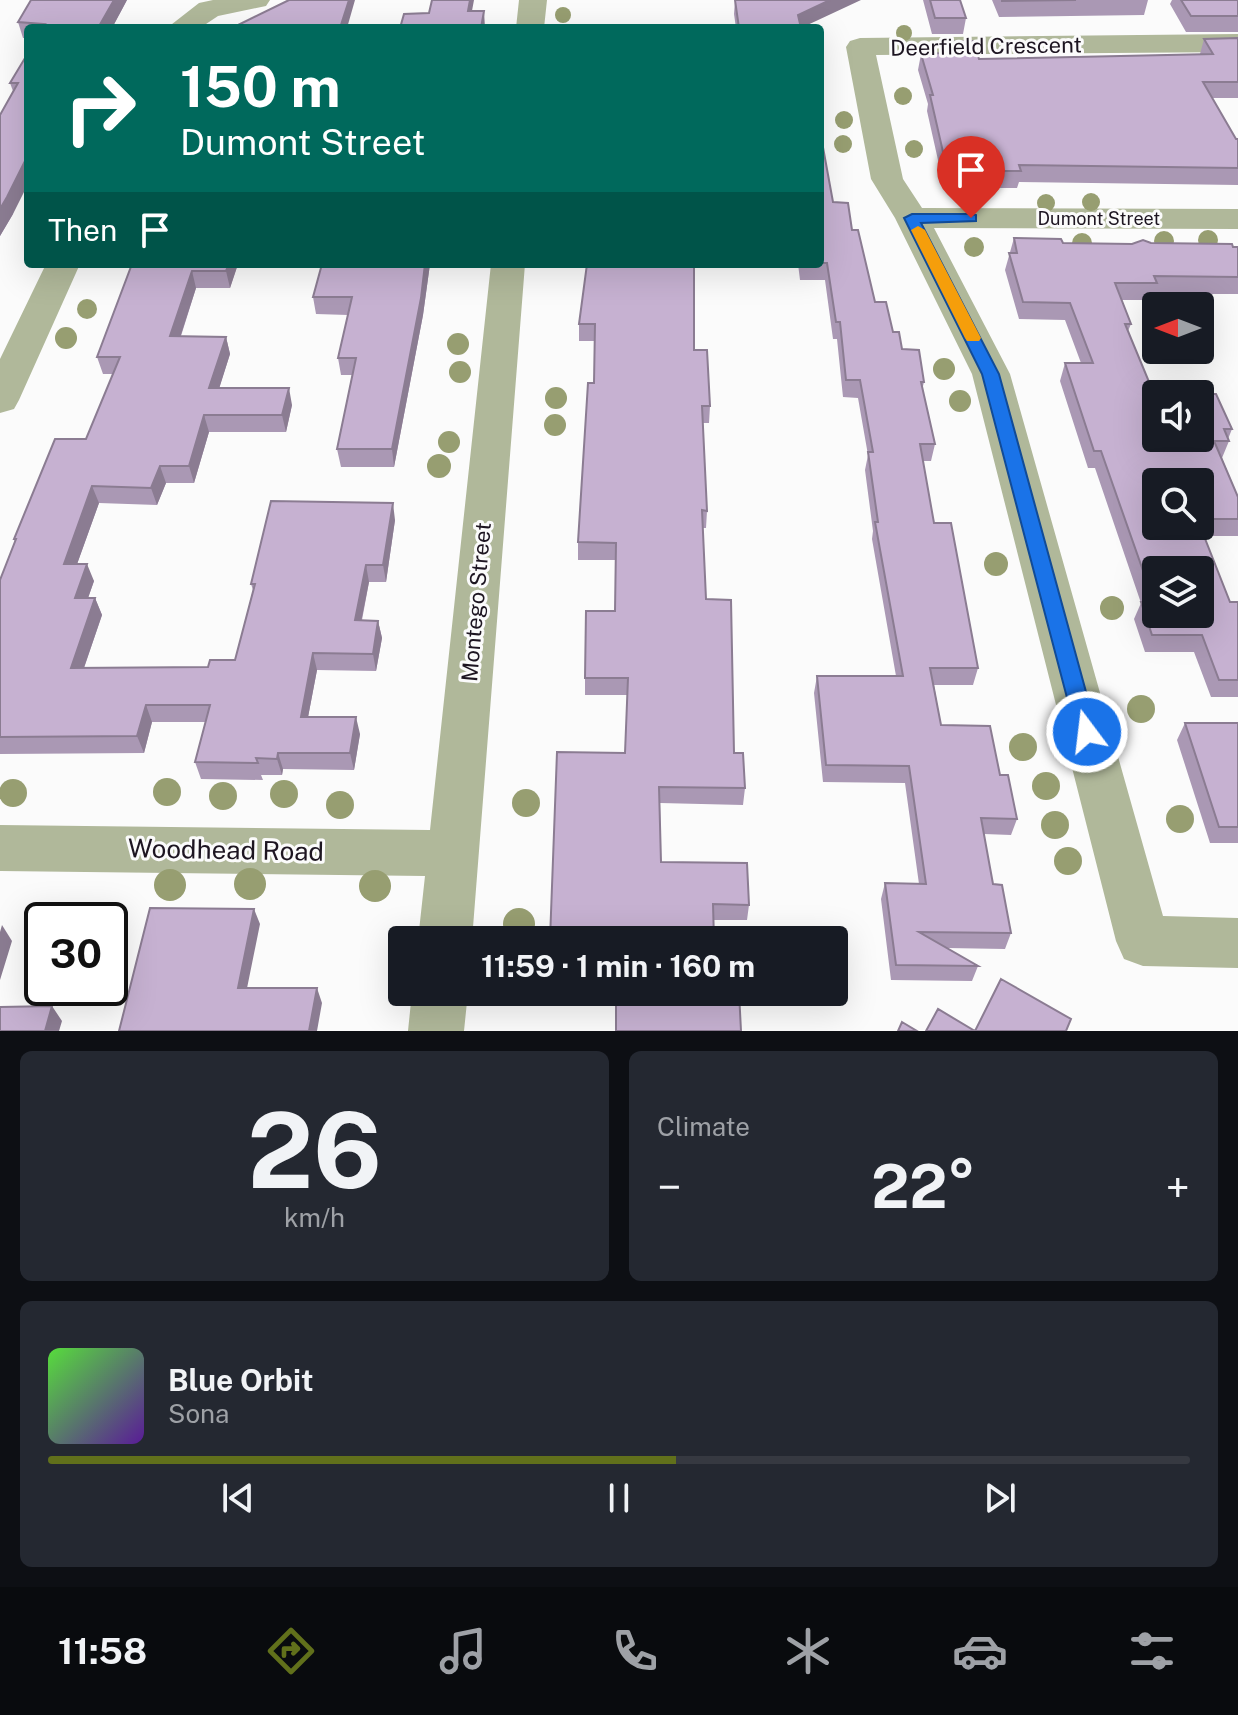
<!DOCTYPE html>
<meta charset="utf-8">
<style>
:root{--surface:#171b24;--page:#242831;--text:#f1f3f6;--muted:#9ea1a6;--line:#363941;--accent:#61701b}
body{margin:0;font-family:"Public Sans",sans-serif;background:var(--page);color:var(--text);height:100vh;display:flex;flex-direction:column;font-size:30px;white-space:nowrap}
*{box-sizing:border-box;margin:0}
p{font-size:26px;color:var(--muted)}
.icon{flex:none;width:44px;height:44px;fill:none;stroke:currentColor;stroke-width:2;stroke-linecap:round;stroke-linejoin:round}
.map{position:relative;height:1031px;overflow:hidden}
.drawer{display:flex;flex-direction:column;gap:20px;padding:20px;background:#0d0f14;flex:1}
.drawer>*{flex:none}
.guide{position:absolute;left:24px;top:24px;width:800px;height:244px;border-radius:8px;box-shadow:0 8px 32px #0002;background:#00695c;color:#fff;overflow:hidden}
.needle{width:52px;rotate:270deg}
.controls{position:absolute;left:1142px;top:292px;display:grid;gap:16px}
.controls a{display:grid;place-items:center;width:72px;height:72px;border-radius:8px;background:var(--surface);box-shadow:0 8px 32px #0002;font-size:40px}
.speed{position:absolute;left:24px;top:902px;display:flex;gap:16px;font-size:40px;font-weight:700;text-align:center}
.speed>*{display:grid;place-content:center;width:104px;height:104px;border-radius:50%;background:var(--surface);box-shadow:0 8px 32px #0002;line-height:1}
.speed .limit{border:4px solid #111;border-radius:12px;background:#fff;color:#111}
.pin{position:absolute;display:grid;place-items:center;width:68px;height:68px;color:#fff;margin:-82px -34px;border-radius:50% 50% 50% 0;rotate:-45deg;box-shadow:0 0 8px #0007}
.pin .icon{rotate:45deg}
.me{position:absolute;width:88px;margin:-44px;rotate:345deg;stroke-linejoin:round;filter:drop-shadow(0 0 6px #0008)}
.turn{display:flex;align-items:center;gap:28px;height:168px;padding:0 24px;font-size:36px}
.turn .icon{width:104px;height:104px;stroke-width:2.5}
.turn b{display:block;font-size:56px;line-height:68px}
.then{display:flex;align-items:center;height:76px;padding:0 24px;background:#0003;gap:16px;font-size:30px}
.big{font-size:60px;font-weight:700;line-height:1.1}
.drawer .card{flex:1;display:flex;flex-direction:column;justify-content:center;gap:12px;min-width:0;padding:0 28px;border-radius:12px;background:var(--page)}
.drawer .dial{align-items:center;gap:0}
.dial b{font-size:104px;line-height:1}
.song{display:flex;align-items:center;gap:24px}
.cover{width:96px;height:96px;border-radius:12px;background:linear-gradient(135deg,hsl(110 70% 55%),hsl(270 70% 35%))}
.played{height:8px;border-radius:4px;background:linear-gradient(90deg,var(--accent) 55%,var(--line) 55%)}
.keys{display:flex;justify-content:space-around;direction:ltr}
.heat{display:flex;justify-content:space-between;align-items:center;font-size:44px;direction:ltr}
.drawer .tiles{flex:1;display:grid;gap:20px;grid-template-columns:1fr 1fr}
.card:last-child{grid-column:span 2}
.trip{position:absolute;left:388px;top:926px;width:460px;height:80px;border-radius:8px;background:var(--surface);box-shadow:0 8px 32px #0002;font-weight:700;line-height:80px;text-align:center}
.menu{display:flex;height:128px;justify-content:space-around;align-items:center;background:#090b0e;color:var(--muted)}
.menu .icon{width:56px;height:56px}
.menu .current{color:var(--accent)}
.menu b{font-size:36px;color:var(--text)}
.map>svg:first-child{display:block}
</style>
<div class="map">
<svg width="1238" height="1031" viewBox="0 0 1238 1031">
<rect width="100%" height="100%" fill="#fbfbfb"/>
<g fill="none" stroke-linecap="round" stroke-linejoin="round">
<path fill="#b0b89a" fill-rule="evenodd" d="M213 0H270L266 6 218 16 200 28H167L199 3Z
M519 0H547L544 28H516Z
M1238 34V52L876 55 903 179 922 208 1238 209V229L934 228 1010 374 1163 916 1238 918V968L1143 966 1124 959 1116 941 972 374 895 218 871 179 846 47 850 41 860 38Z
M46 264H80L19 400 14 409 0 413V359Z
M491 264H525L472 940H418L425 876 0 871V825L430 830Z
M412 992H468L464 1031H408Z"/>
</g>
<g fill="#979e71">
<circle cx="563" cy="15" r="8"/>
<circle cx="904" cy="33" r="8"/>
<circle cx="903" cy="96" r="9"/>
<circle cx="844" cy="120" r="9"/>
<circle cx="843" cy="144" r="9"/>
<circle cx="914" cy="149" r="9"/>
<circle cx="1091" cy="202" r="9"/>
<circle cx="1046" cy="203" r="9"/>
<circle cx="1208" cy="240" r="10"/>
<circle cx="1164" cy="241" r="10"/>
<circle cx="1082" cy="243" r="10"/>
<circle cx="974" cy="247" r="10"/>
<circle cx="87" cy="309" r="10"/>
<circle cx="66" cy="338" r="11"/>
<circle cx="458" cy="344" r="11"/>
<circle cx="944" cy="369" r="11"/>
<circle cx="460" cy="372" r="11"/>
<circle cx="556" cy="398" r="11"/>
<circle cx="960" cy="401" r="11"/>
<circle cx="555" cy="425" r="11"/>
<circle cx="449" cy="442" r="11"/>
<circle cx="439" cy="466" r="12"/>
<circle cx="996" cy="564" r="12"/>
<circle cx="1112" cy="608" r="12"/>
<circle cx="1141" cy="709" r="14"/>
<circle cx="1023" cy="747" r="14"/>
<circle cx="1046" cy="786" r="14"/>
<circle cx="167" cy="792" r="14"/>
<circle cx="13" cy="793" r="14"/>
<circle cx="284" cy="794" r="14"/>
<circle cx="223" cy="796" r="14"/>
<circle cx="526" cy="803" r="14"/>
<circle cx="340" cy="805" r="14"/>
<circle cx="1180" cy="819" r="14"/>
<circle cx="1055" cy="825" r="14"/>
<circle cx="1068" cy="861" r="14"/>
<circle cx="250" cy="884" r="16"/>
<circle cx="170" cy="885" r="16"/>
<circle cx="375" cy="886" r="16"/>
<circle cx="519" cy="924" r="16"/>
</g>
<path fill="#aa98b4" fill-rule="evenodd" d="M127 0 112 28H28V38H23L18 22Z
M735 0 801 28H736L734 14Z
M923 0H960L966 18 963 34H932Z
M992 0H1148L1144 15 999 17Z
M1172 0H1238V32H1186L1170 4Z
M1238 38V98H1212L1236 139H1238V185L1019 182 1017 188H953L948 169H940L927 111 928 104 918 70 921 54 940 53 942 42 979 59 1200 54 1204 39Z
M28 53 13 214 0 236V115L13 91 10 83Z
M820 131 833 202 852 230 875 302 902 349 924 382 922 390 935 444 931 461H923L934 523 978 668 973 685H934L941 725 1000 775 1017 819 1011 835 984 834 993 884 1011 933 1005 949 947 948 978 966 972 981 891 980 881 899 885 883 919 884 905 783 823 782 814 693 817 676H896L872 539 873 531 865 470 868 455 858 398 843 397 837 339H833L825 280H800L798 264H820Z
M1014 238 1063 243H1151L1238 247V294H1153L1151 300H1121L1131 324 1128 331 1154 394H1200L1232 429 1228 439 1229 441 1222 458 1238 497V536H1204L1230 602H1238V697H1211L1194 652H1145L1134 619 1141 603 1095 468H1088L1060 381 1065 363H1081L1065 320 1019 319 1005 270ZM1200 482V526H1156Z
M132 264H238L230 288H196L181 336 226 337 230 354 219 388 292 405 286 432H209L194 483H166L157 505 99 503 77 564 94 581 88 598H95L102 615 84 668 208 667 235 660 253 590 251 584 395 520 386 582H369L362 620 378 621 382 638 376 671 317 670 308 717 360 734 354 770 283 769 282 775H261L263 780 201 779 195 762 206 722H152L144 753 0 754V580L15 542 14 539 86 439 113 374H103L97 357Z
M322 264H430L423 315 394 467H341L337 449 352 375H341L338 358 348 315 316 314 313 297Z
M587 264 694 350 710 406 709 423H703L707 511 706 528H703L706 599 734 753 745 788 743 805 660 803 661 862 749 905 747 920H714L550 940 625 753 627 695H585V678L615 611 616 560H578V542L594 383 595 341H579V324Z
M1185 723H1238V843H1210L1177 740Z"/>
<path fill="#8b7c92" d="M114 0H127L112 28H98Z
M349 0H355L347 28H340Z
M470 0H474L469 27 468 11Z
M830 0H861L801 28H797L798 15Z
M484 11 485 28H481Z
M28 155V184L13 214 0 236V209Z
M229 264H238L230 288 226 271Z
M425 264H430L423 315 394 467 392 449Z
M192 271 196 288 175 353 170 336Z
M226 337 230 354 214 405 209 388Z
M289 388 292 405 286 432 282 415Z
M204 415 209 432 194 483 189 466Z
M160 466 166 483 157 505 151 488Z
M92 486 99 503 71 581 64 564Z
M393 503 395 520 386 582 383 565Z
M87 564 94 581 82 615 75 598Z
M366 565 369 582 358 637 355 620Z
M95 598 102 615 78 685 71 668Z
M378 621 382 638 376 671 373 654Z
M313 653 317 670 305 733 301 717Z
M146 705 152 722 144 753 137 736Z
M356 717 360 734 354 770 350 753Z
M278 753 283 769 282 775 277 759Z
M254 909 260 924 244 1003 238 988Z
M2 925 12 941 0 980V932Z
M317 988 322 1003 317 1031H309Z
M52 1006 62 1021 59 1031H45Z"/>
<path fill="#c6b1d1" stroke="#8b7c92" stroke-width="2" fill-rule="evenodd" d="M31 0H114L98 28H42L45 24 18 22Z
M289 0H349L340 28H232Z
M432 0H470L468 11H484L481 28H400L404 14 429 13Z
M735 0H830L798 15 801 28H739Z
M930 0H960L966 18H935Z
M1002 0H1076L1002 1Z
M1181 0H1238V16H1191Z
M1238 38V82H1203L1236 139H1238V168L1019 165 1021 171H956L951 152H943L930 95H933L921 54 945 53 942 42 973 41 979 59 1213 54 1204 39Z
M28 53V155L7 197 0 209V115L18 83H10Z
M820 131 833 202 848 203 852 230H858L875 302H886L893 332H899L902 349 919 350 924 382H921L935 444H920L934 523H951L978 668H930L941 725 990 726 1000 775H1008L1017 819 981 818 993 884 1002 885 1011 933 919 932 978 966 896 965 885 883 926 884 909 766 826 765 817 676H903L875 522H878L868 452H873L860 380H846L840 322H836L827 263H820Z
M1014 238 1061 239 1063 243 1132 244 1143 240 1151 243 1232 244 1233 247H1238V277L1154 276 1157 283H1115L1131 324H1125L1154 394H1156V438H1200V394H1216L1232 429H1224L1229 441H1214L1238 497V519H1200V482H1156V526H1200L1230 602H1238V680H1219L1202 635H1152L1141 602H1154L1101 451H1094L1065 363H1093L1070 303 1023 302 1009 253H1017ZM1156 570H1200V614H1156Z
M132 264H229L226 271H192L170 336 226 337 209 388H289L282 415H204L189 466H160L151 488 92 486 64 564H87L75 598H95L71 668 208 667 210 660H235L255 584H251L271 501 393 503 383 565H366L355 620 378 621 373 654 313 653 301 717H356L350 753H278L277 759 256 758 258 763 195 762 210 705H146L137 736 0 737V580L16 539H14L55 439H86L120 357H97Z
M322 264H425L421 298 392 449H337L356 358H338L352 297H313Z
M587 264 694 266V350H707L710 406H702L707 511 702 510 706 599 731 600 734 753H743L745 788 659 787 661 862 747 863 749 905 713 904 714 940H550L557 752 625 753 628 678H585L586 611H615L616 543 578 542 588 383H594L595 324H579Z
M1185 723H1238V827H1219Z
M150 908 254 909 238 988H317L309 1031H119Z
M1001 979 1071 1019 1066 1031H926L938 1009 975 1031Z
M616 992H739L741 1031H616Z
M52 1006 45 1031H0V1007Z
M902 1022 917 1031H898Z"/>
<path fill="#1a73e8" stroke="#114b97" stroke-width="2" d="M971 214 976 215V221L921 223 999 374 1097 732 1094 738 1087 741 1079 738 1076 732 982 374 904 218 912 214Z"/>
<path fill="#f59e0b" d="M918 226 925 230 981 338 979 341H967L965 338 911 230Z"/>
<g text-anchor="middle" stroke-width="6" stroke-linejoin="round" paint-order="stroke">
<g font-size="18" fill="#1d1521" stroke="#fbfbfb">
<text x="1099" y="225">Dumont Street</text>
</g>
<g font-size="22" fill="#1d1521" stroke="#fbfbfb">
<text transform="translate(986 46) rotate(-1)" y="8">Deerfield Crescent</text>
<text transform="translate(476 602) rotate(-85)" y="8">Montego Street</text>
</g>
<g font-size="26" fill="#1d1521" stroke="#fbfbfb">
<text transform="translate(226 850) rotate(1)" y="9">Woodhead Road</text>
</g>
</g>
</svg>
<div class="controls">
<a><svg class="needle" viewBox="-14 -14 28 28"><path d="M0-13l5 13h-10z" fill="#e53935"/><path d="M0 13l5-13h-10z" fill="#9ea1a6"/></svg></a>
<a><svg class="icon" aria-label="sound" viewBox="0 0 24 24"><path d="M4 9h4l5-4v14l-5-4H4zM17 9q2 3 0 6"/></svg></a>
<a><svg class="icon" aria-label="search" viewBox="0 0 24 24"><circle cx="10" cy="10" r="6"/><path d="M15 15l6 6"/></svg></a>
<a><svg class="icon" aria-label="layers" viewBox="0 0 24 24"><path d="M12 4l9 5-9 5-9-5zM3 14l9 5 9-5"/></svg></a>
</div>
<div class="speed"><div class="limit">30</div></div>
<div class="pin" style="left:971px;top:218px;background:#d93025"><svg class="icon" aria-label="arrive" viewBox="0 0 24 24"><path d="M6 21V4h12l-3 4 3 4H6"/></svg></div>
<svg class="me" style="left:1087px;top:732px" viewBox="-20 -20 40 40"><circle r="17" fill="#1a73e8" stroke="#fff" stroke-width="3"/><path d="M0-11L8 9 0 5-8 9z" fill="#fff"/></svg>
<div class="trip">11:59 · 1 min · 160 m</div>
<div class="guide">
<div class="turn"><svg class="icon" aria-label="right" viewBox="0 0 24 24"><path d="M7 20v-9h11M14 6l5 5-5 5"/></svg><div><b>150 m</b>Dumont Street</div></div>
<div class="then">Then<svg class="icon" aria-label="arrive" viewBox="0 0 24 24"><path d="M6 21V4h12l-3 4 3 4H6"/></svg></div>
</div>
</div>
<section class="drawer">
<div class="tiles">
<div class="card dial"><b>26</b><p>km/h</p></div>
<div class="card"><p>Climate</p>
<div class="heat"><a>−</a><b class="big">22°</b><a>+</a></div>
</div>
<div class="card">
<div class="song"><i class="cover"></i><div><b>Blue Orbit</b><p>Sona</p></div></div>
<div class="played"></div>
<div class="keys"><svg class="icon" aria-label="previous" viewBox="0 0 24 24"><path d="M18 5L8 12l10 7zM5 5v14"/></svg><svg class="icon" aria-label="pause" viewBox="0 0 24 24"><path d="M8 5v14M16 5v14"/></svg><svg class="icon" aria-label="next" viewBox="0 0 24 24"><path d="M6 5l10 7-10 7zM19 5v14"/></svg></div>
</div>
</div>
</section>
<nav class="menu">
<b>11:58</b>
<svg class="icon current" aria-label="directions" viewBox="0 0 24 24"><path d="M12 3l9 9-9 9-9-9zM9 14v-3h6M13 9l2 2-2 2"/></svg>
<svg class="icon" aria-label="music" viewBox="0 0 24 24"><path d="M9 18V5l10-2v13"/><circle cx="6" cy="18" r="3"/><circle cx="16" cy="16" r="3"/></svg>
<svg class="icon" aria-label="phone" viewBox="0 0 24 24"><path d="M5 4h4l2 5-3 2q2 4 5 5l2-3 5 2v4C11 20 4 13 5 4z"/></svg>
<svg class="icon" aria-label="climate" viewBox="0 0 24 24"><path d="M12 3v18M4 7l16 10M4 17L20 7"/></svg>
<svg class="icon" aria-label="car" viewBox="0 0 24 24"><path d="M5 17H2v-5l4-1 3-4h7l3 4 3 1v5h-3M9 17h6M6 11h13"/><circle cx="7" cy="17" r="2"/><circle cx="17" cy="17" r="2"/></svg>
<svg class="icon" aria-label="filters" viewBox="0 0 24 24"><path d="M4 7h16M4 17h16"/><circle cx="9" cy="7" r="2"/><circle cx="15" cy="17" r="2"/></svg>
</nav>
